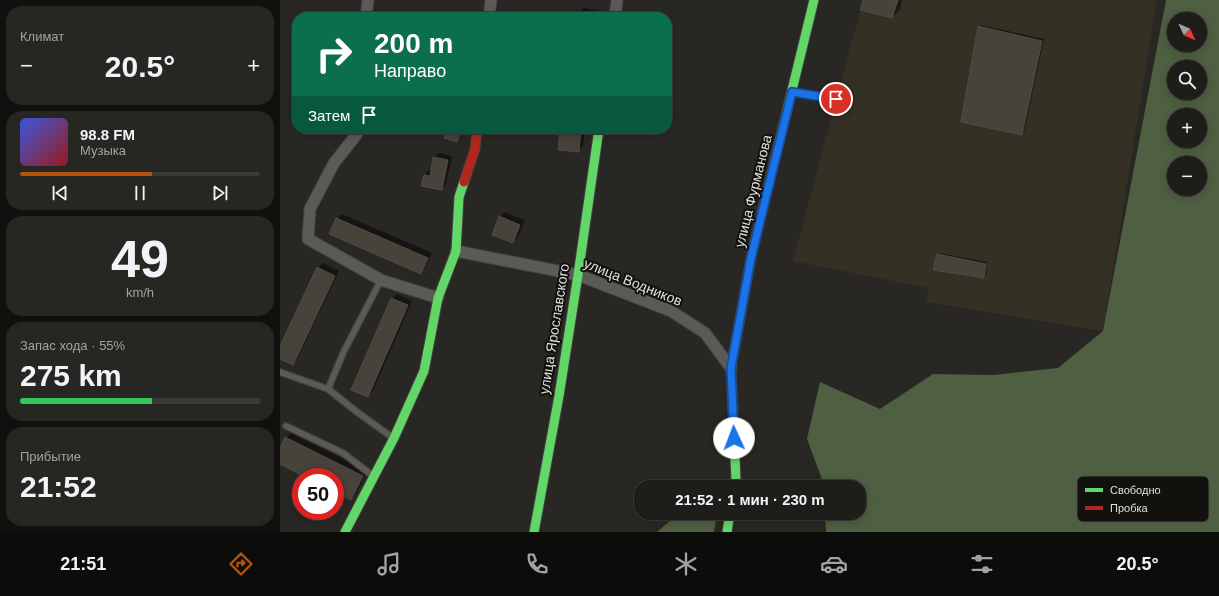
<!DOCTYPE html>
<html lang="ru">
<meta charset="utf-8">
<style>
:root{--surface:#1e1d1a;--page:#262623;--text:#f1f3f6;--muted:#a1a2a2;--line:#3c3b39;--accent:#b45309}
body{margin:0;font-family:Helvetica,sans-serif;background:var(--page);color:var(--text);height:100vh;display:flex;flex-direction:column;font-size:15px;white-space:nowrap}
*{box-sizing:border-box;margin:0}
p{font-size:13px;color:var(--muted)}
.icon{flex:none;width:22px;height:22px;fill:none;stroke:currentColor;stroke-width:2;stroke-linecap:round;stroke-linejoin:round}
.map{position:relative;flex:1;overflow:hidden}
.panel{display:flex;flex-direction:column;gap:6px;padding:6px;background:#10100e;width:280px}
.panel>*{flex:none}
.hud{position:absolute;left:12px;top:12px;width:380px;height:122px;border-radius:16px;box-shadow:0 2px 10px #0003,0 0 0 1px var(--line);background:#0b6e4f;color:#fff;overflow:hidden}
.needle{width:26px;rotate:134deg}
.buttons{position:absolute;left:887px;top:12px;display:grid;gap:8px}
.buttons a{display:grid;place-items:center;width:40px;height:40px;border-radius:50%;background:var(--surface);box-shadow:0 2px 10px #0003,0 0 0 1px var(--line);font-size:20px}
.speed{position:absolute;left:12px;top:468px;display:flex;gap:8px;font-size:20px;font-weight:700;text-align:center}
.speed>*{display:grid;place-content:center;width:52px;height:52px;border-radius:50%;background:var(--surface);box-shadow:0 2px 10px #0003,0 0 0 1px var(--line);line-height:1}
.speed .limit{border:6px solid #d22;background:#fff;color:#111}
.pin{position:absolute;display:grid;place-items:center;width:34px;height:34px;color:#fff;margin:-17px;border:2px solid #fff;border-radius:50%;box-shadow:0 1px 4px #0007}
.me{position:absolute;width:44px;margin:-22px;rotate:358deg;stroke-linejoin:round;filter:drop-shadow(0 0 3px #0008)}
.turn{display:flex;align-items:center;gap:14px;height:84px;padding:0 16px;font-size:18px}
.turn .icon{width:52px;height:52px;stroke-width:2.5}
.turn b{display:block;font-size:28px;line-height:34px}
.then{display:flex;align-items:center;height:38px;padding:0 16px;background:#0003;gap:8px;font-size:15px}
.big{font-size:30px;font-weight:700;line-height:1.1}
.panel .card{flex:1;display:flex;flex-direction:column;justify-content:center;gap:6px;min-width:0;padding:0 14px;border-radius:16px;background:var(--page)}
.panel .dial{align-items:center;gap:0}
.dial b{font-size:52px;line-height:1}
.song{display:flex;align-items:center;gap:12px}
.cover{width:48px;height:48px;border-radius:6px;background:linear-gradient(135deg,hsl(230 70% 55%),hsl(0 70% 35%))}
.played{height:4px;border-radius:2px;background:linear-gradient(90deg,var(--accent) 55%,var(--line) 55%)}
.keys{display:flex;justify-content:space-around;direction:ltr}
.heat{display:flex;justify-content:space-between;align-items:center;font-size:22px;direction:ltr}
.charge{height:6px;border-radius:3px;background:linear-gradient(90deg,#34c759 55%,var(--line) 0)}
.trip{position:absolute;left:354px;top:480px;width:232px;height:40px;border-radius:16px;background:var(--surface);box-shadow:0 2px 10px #0003,0 0 0 1px var(--line);font-weight:700;line-height:40px;text-align:center}
.tabs{display:flex;height:64px;justify-content:space-around;align-items:center;background:#0c0c0a;color:var(--muted)}
.tabs .icon{width:28px;height:28px}
.tabs .on{color:var(--accent)}
.tabs b{font-size:18px;color:var(--text)}
main{display:flex;flex:1;min-height:0}
.map>svg:first-child{display:block}
</style>
<main>
<section class="panel">
<div class="card"><p>Климат</p>
<div class="heat"><a>−</a><b class="big">20.5°</b><a>+</a></div>
</div>
<div class="card">
<div class="song"><i class="cover"></i><div><b>98.8 FM</b><p>Музыка</p></div></div>
<div class="played"></div>
<div class="keys"><svg class="icon" aria-label="previous" viewBox="0 0 24 24"><path d="M18 5L8 12l10 7zM5 5v14"/></svg><svg class="icon" aria-label="pause" viewBox="0 0 24 24"><path d="M8 5v14M16 5v14"/></svg><svg class="icon" aria-label="next" viewBox="0 0 24 24"><path d="M6 5l10 7-10 7zM19 5v14"/></svg></div>
</div>
<div class="card dial"><b>49</b><p>km/h</p></div>
<div class="card"><p>Запас хода · 55%</p><b class="big">275 km</b><div class="charge"></div></div>
<div class="card"><p>Прибытие</p><b class="big">21:52</b></div>
</section>
<div class="map">
<svg width="939" height="532" viewBox="0 0 939 532">
<rect width="100%" height="100%" fill="#282723"/>
<path fill="#343023" d="M583 0H877L823 331 646 302 648 288 513 261Z"/>
<path fill="#4f5f42" fill-rule="evenodd" d="M886 0H939V532H546L545 513H579V487H543V482L527 439 540 382 600 409 653 374 713 375 778 368 823 331ZM894 19H920V45H894ZM894 67H920V93H894ZM894 115H920V141H894ZM894 163H920V189H894Z
M399 513H437L434 532H377Z"/>
<path fill="#0007" d="M584 0H622L620 10 612 17Z
M303 8 326 12 325 17H296Z
M701 25 764 39 744 132 742 134 699 27Z
M281 129H305L303 146 298 151Z
M159 153 172 156 166 184 162 189 143 185 145 175 149 170 152 171 154 158Z
M224 212 245 220 238 237 233 242 220 217Z
M62 214 152 253 145 268 141 273 57 219Z
M660 253 707 262 706 275 704 277 658 255Z
M43 263 59 271 17 359 12 364 0 358V349L38 268Z
M117 294 132 301 93 391 88 396 112 299Z
M11 433 87 471 76 494 71 499 55 491V477H27L0 463V450L6 438Z"/>
<path fill="#47433b" stroke="#4d4c48" d="M583 0H618L612 18 580 10Z
M698 26 762 41 742 135 681 122Z
M167 129H181L177 142 164 138Z
M280 129H301L299 152 278 150Z
M153 157 168 160 162 190 141 186 144 175 150 176Z
M219 216 240 225 233 243 212 235Z
M56 218 148 258 141 274 49 234Z
M657 254 706 264 704 278 653 270Z
M37 267 55 276 13 365 0 359V346Z
M111 298 128 305 88 397 71 390Z
M5 437 83 476 71 500 55 492V477H25L0 464V448Z"/>
<g fill="none" stroke-linecap="round" stroke-linejoin="round">
<g stroke="#43413e" stroke-width="8">
<path id="lane" d="M512 92 556 99 563 102
M101 280 64 351 48 389 77 412 113 438
M0 372 48 389
M6 426 63 453 93 476"/>
</g>
<g stroke="#43413e" stroke-width="13">
<path id="street" d="M86 17 88 0
M209 17 211 0
M335 17 337 0
M78 129 77 134 54 163 30 209 28 239 101 280 158 298
M176 251 298 275 391 311 425 333 451 368"/>
</g>
<g stroke="#43413e" stroke-width="11">
<path id="fast" d="M455 487 456 481 451 368 471 258 534 0
M65 532 114 438 144 371 158 298 176 251 179 197 184 182
M254 532 279 396 298 275 319 129
M447 532 450 513"/>
</g>
<g stroke="#43413e" stroke-width="11">
<path id="jam" d="M184 182 195 149 197 129"/>
</g>
<use href="#lane" stroke="#5c5a57" stroke-width="5.5"/>
<use href="#street" stroke="#5c5a57" stroke-width="11"/>
<use href="#fast" stroke="#63d668" stroke-width="9"/>
<use href="#jam" stroke="#b3261e" stroke-width="9"/>
</g>
<g fill="none" stroke-linecap="round" stroke-linejoin="round">
<g stroke="#114b97" stroke-width="10">
<path id="route" d="M454 438 451 368 471 258 512 92 556 99"/>
</g>
<use href="#route" stroke="#1a73e8" stroke-width="7"/>
</g>
<g text-anchor="middle" stroke-width="4" stroke-linejoin="round" paint-order="stroke">
<g font-size="14" fill="#e1dfda" stroke="#12110e">
<text transform="translate(473 191) rotate(-76)" y="5">улица Фурманова</text>
<text transform="translate(353 282) rotate(22)" y="5">улица Водников</text>
<text transform="translate(274 329) rotate(-81)" y="5">улица Ярославского</text>
</g>
</g>
<rect x="797" y="476" width="132" height="46" rx="6" fill="#12110e" stroke="#504f4b" stroke-width="1"/>
<rect x="805" y="488" width="18" height="4" fill="#63d668"/>
<rect x="805" y="506" width="18" height="4" fill="#b3261e"/>
<g font-size="11" fill="#e1dfda">
<text x="830" y="494">Свободно</text>
<text x="830" y="512">Пробка</text>
</g>
</svg>
<div class="buttons">
<a><svg class="needle" viewBox="-14 -14 28 28"><path d="M0-13l5 13h-10z" fill="#e53935"/><path d="M0 13l5-13h-10z" fill="#a1a2a2"/></svg></a>
<a><svg class="icon" aria-label="search" viewBox="0 0 24 24"><circle cx="10" cy="10" r="6"/><path d="M15 15l6 6"/></svg></a>
<a>+</a>
<a>−</a>
</div>
<div class="speed"><div class="limit">50</div></div>
<div class="pin" style="left:556px;top:99px;background:#d93025"><svg class="icon" aria-label="arrive" viewBox="0 0 24 24"><path d="M6 21V4h12l-3 4 3 4H6"/></svg></div>
<svg class="me" style="left:454px;top:438px" viewBox="-20 -20 40 40"><circle r="19" fill="#fff"/><path d="M0-13L10 11 0 6-10 11z" fill="#1a73e8"/></svg>
<div class="trip">21:52 · 1 мин · 230 m</div>
<div class="hud">
<div class="turn"><svg class="icon" aria-label="right" viewBox="0 0 24 24"><path d="M7 20v-9h11M14 6l5 5-5 5"/></svg><div><b>200 m</b>Направо</div></div>
<div class="then">Затем<svg class="icon" aria-label="arrive" viewBox="0 0 24 24"><path d="M6 21V4h12l-3 4 3 4H6"/></svg></div>
</div>
</div>
</main>
<nav class="tabs">
<b>21:51</b>
<svg class="icon on" aria-label="directions" viewBox="0 0 24 24"><path d="M12 3l9 9-9 9-9-9zM9 14v-3h6M13 9l2 2-2 2"/></svg>
<svg class="icon" aria-label="music" viewBox="0 0 24 24"><path d="M9 18V5l10-2v13"/><circle cx="6" cy="18" r="3"/><circle cx="16" cy="16" r="3"/></svg>
<svg class="icon" aria-label="phone" viewBox="0 0 24 24"><path d="M5 4h4l2 5-3 2q2 4 5 5l2-3 5 2v4C11 20 4 13 5 4z"/></svg>
<svg class="icon" aria-label="climate" viewBox="0 0 24 24"><path d="M12 3v18M4 7l16 10M4 17L20 7"/></svg>
<svg class="icon" aria-label="car" viewBox="0 0 24 24"><path d="M5 17H2v-5l4-1 3-4h7l3 4 3 1v5h-3M9 17h6M6 11h13"/><circle cx="7" cy="17" r="2"/><circle cx="17" cy="17" r="2"/></svg>
<svg class="icon" aria-label="filters" viewBox="0 0 24 24"><path d="M4 7h16M4 17h16"/><circle cx="9" cy="7" r="2"/><circle cx="15" cy="17" r="2"/></svg>
<b>20.5°</b>
</nav>
